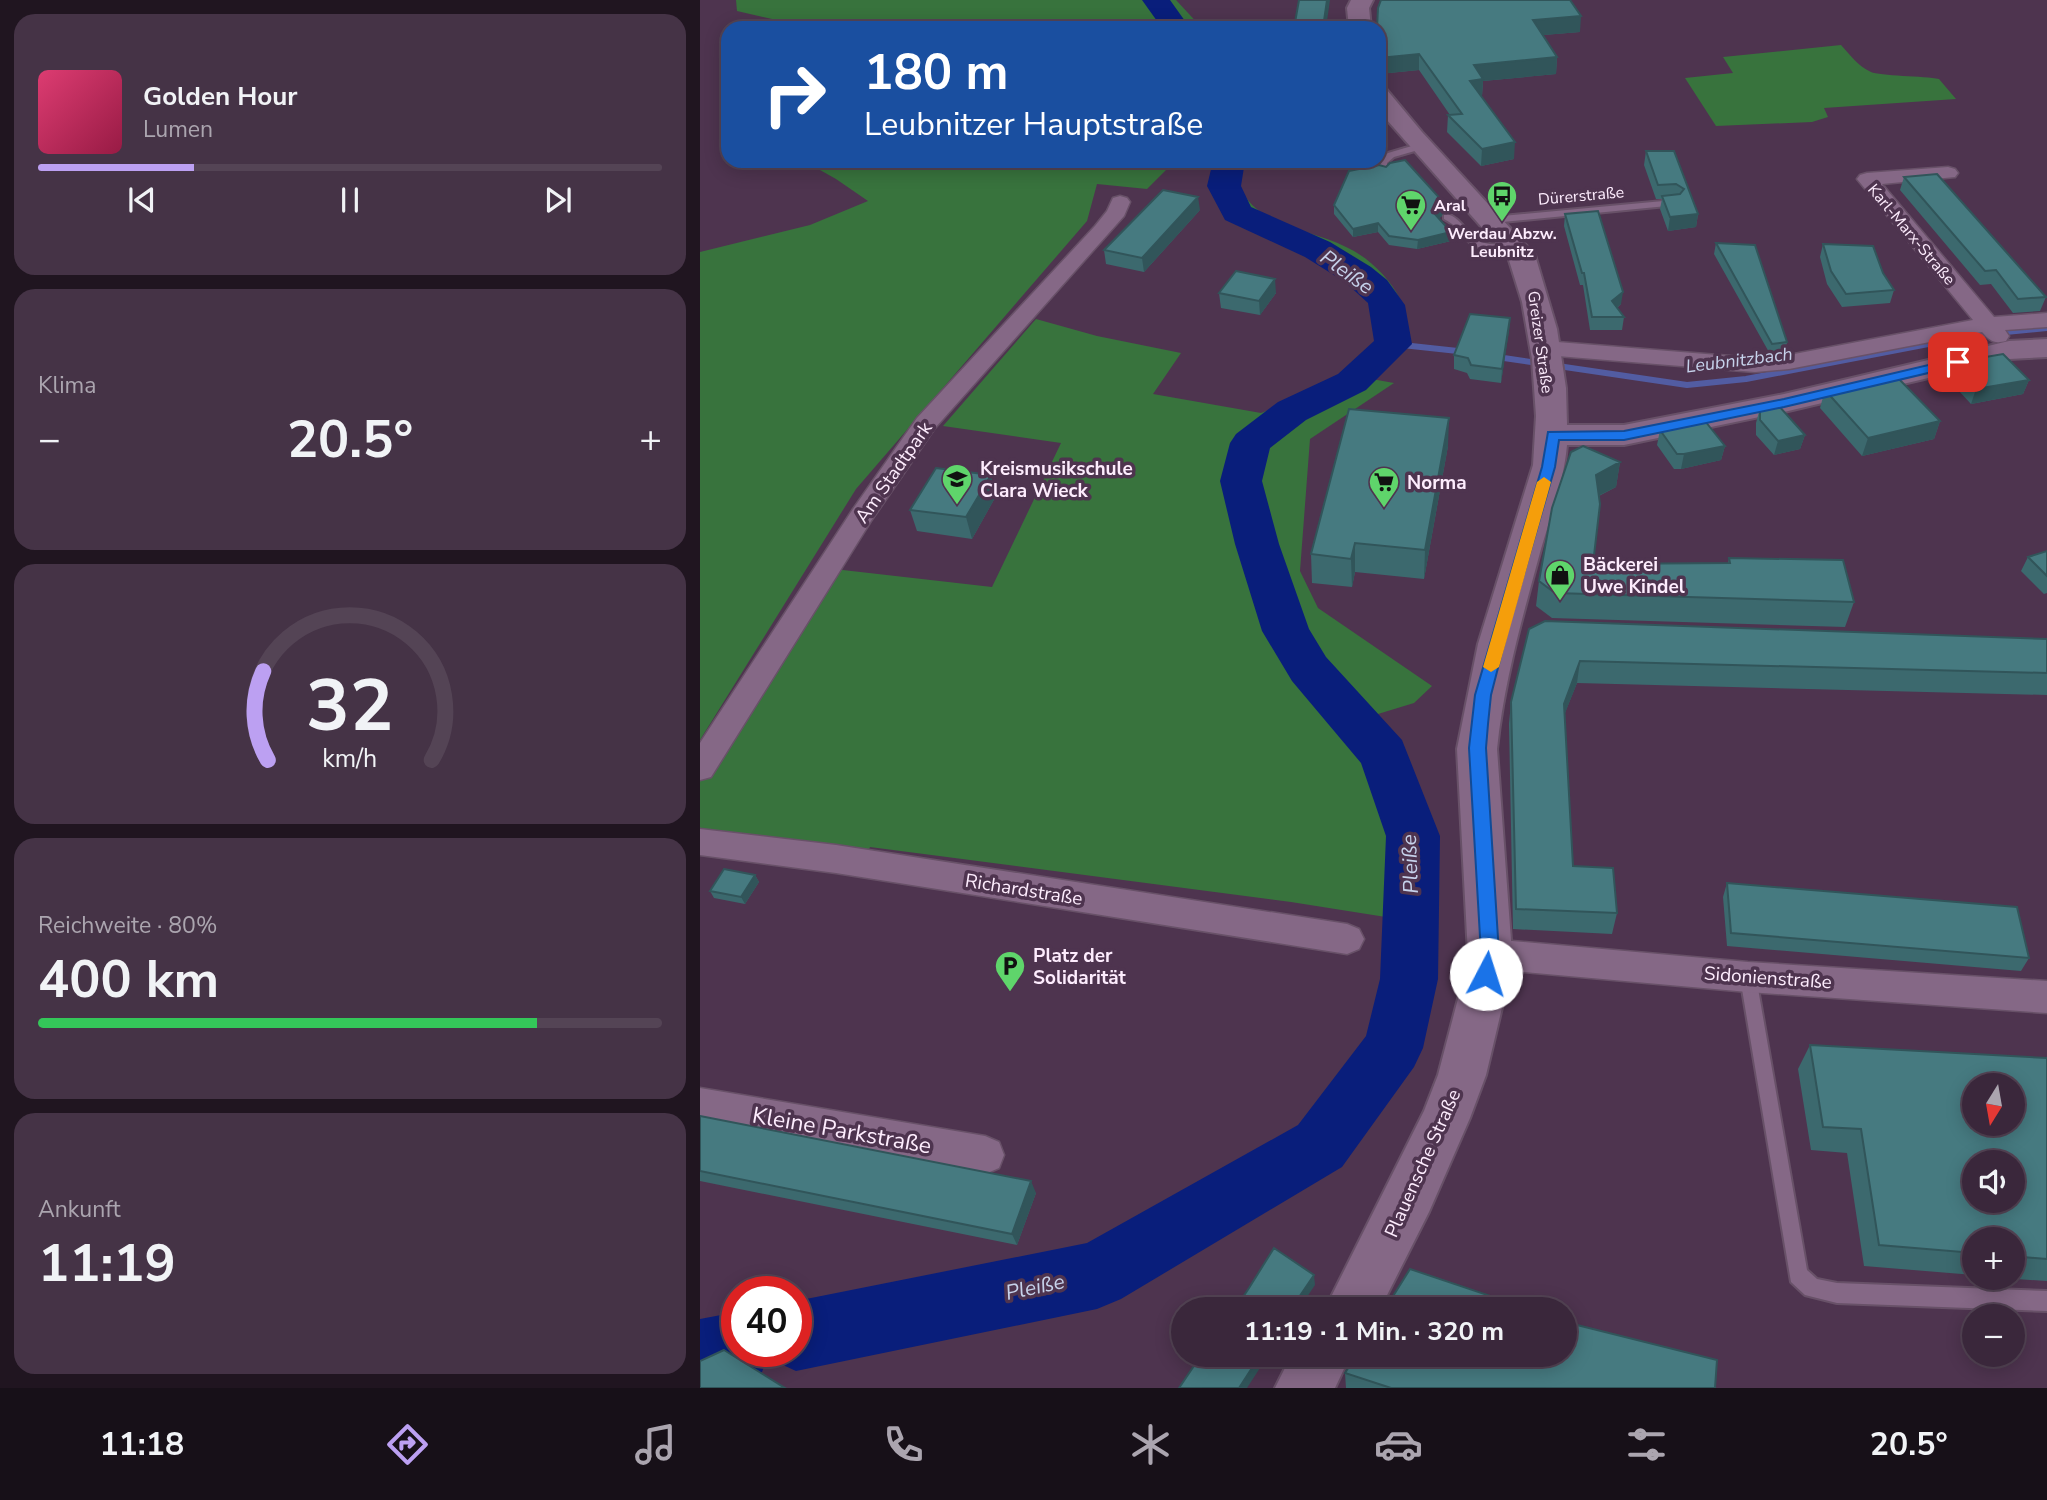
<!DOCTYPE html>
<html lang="de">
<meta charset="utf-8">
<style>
:root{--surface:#3a273b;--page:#453346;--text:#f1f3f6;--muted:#aba5af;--line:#544455;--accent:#bca0f2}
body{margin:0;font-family:"Nunito Sans",sans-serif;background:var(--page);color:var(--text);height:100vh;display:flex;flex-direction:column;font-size:26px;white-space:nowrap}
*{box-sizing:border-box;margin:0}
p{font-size:23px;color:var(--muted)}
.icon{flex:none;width:38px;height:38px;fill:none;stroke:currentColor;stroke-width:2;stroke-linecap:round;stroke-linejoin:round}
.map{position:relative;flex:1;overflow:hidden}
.details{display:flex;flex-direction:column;gap:14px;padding:14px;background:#201520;width:700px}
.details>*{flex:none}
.hud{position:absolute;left:21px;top:21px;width:665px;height:147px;border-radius:21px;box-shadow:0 4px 18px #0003,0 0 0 2px var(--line);background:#1a4fa0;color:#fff;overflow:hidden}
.needle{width:46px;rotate:191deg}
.tools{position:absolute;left:1262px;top:1073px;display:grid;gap:14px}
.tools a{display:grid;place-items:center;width:63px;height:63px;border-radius:50%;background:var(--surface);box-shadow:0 4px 18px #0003,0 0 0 2px var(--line);font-size:35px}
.speed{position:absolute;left:21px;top:1276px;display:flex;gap:14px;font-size:35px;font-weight:700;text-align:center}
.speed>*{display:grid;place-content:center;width:91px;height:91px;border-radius:50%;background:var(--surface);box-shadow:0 4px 18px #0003,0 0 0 2px var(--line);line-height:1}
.speed .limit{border:10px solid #d22;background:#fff;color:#111}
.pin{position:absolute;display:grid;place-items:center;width:60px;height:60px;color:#fff;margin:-30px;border-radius:14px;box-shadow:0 4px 10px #0006}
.me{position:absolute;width:77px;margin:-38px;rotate:5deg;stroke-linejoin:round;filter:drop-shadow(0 0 5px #0008)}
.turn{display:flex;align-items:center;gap:24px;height:147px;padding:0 28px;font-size:32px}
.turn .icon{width:91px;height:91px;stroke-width:2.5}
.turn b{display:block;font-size:49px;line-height:60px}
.big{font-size:52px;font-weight:700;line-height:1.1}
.details .widget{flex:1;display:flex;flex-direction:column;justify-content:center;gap:10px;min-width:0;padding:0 24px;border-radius:21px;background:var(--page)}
.details .dial{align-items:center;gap:0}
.dial svg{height:182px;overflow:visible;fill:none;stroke:var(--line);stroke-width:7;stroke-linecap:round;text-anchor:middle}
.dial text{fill:var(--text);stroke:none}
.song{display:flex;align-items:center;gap:21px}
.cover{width:84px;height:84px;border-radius:10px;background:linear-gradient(135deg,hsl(340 70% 55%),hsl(340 70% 35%))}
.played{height:7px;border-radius:4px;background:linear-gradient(90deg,var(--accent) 25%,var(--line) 25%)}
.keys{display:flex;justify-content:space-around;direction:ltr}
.heat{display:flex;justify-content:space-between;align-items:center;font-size:38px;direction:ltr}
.charge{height:10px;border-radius:5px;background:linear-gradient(90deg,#34c759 80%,var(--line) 0)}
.trip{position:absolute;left:471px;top:1297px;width:406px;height:70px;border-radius:35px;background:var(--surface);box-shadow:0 4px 18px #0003,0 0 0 2px var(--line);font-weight:700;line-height:70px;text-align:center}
.menu{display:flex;height:112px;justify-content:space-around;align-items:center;background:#171018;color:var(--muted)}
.menu .icon{width:49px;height:49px}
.menu .on{color:var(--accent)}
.menu b{font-size:32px;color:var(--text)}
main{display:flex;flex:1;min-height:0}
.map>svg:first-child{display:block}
</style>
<main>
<section class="details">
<div class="widget">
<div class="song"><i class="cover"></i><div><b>Golden Hour</b><p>Lumen</p></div></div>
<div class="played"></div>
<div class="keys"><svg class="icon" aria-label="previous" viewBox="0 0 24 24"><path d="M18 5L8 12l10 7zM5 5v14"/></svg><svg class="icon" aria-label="pause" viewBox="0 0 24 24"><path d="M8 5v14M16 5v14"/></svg><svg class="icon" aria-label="next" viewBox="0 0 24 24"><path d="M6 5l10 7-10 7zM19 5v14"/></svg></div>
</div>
<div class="widget"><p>Klima</p>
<div class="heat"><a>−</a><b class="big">20.5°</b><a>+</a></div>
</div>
<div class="widget dial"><svg viewBox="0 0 100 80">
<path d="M14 69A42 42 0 1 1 86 69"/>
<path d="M14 69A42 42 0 0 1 12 30" stroke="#bca0f2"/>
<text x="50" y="56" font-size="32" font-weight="700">32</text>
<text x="50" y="72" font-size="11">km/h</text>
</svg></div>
<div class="widget"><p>Reichweite · 80%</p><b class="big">400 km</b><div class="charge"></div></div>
<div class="widget"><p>Ankunft</p><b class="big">11:19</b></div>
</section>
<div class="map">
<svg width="1347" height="1388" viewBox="0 0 1347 1388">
<rect width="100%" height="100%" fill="#4e344f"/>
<path fill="#38733d" d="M36 0H476L502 28H82L81 21 37 11Z
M1141 45C1150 55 1158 66 1171 72 1179 76 1225 76 1239 79L1256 99 1124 108 1128 117 1112 122 1016 126 985 78 1033 73 1023 57Z
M104 161H475L447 189 397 184 387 221 156 489 0 740V252L110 225 168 201 136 179Z
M518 161H539C530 223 606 227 646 247 668 257 689 277 700 299 706 311 706 328 706 341L666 378 694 383 610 439 600 571 618 608 732 686 714 703 655 721 684 754 713 836 711 921 591 902 170 847 162 864 0 842V768L134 569 292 587 361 443 243 426 336 319 397 336 481 353 453 394 561 413 627 387 657 367 680 337 676 309 664 290 629 265 536 224 521 202 515 176Z"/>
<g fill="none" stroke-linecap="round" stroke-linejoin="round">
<path stroke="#525ca2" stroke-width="6" d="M693 344 767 352
M797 357 987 385 1046 379 1275 335 1347 328"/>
<path fill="#091e7b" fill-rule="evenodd" d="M442 0H470L490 28H462Z
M513 161H545L541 186 551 207 630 242 671 267 687 280 705 305 712 344 666 390 606 420 570 448 562 481 579 544 609 629 626 657 702 740 740 836 738 979 723 1048 714 1067 642 1167 421 1299 397 1309 96 1371 72 1360 69 1354 62 1372 37 1382 0 1388V1319L37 1312V1351H96V1301L387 1243 598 1125 666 1036 680 979 686 836 661 763 592 681 562 631 535 544 520 481 530 443 536 434 578 402 638 374 674 341 668 303 645 282 605 257 525 220 507 186Z"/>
<g stroke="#685168" stroke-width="4">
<path id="lane" d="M722 143 725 144V148L694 157 687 163V173L679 171 677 162 688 153Z
M974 200 979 203 977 205 792 223 787 220 792 217Z
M747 214C762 218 767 236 782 242 794 247 809 241 820 248 813 252 806 251 797 250 760 249 767 230 744 219V215Z
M1048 970 1054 972 1056 977 1107 1270 1117 1279 1137 1283 1347 1291V1311L1137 1303 1105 1295 1091 1282 1040 977 1042 972Z"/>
</g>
<g stroke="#685168" stroke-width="3">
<path id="street" d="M1248 167 1255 169 1258 173 1255 177 1182 184 1294 317 1347 313V327L1305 330 1309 336 1306 341C1294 344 1290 341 1282 332L1089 369 1055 372 845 355 837 353 833 348 837 343 845 341 1055 358 1089 355 1273 320 1157 179 1160 175 1167 173Z
M420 196 427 198 430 202 424 216 235 428 171 521 11 777 0 780V743L153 509 217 418 395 226 407 211 413 198Z
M0 829 136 845 647 924 659 929 664 939 659 949 647 954 136 873 0 855Z
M790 939 1048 962 1347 981V1013L1048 992 790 969 778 965 773 954 778 943Z
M0 1088 285 1136 299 1142 304 1155 299 1168 285 1174 0 1124Z"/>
</g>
<g stroke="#685168" stroke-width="4">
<path id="secondary" d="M651 0H673L669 8 671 28H649L647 8Z
M679 88 687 90 722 132 835 255 857 329 866 388 867 425H924L1084 394 1309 341 1347 339V357L1309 359 1084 412 924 445H867C864 481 851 514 841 549 823 615 804 681 797 749L812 954 805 995 786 1075 770 1118 729 1212 680 1309H625L724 1111 738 1075 759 995 768 954 757 749 778 644 833 465 836 416 832 359 822 302 808 257 679 111Z
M592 1354H651L635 1388H575Z"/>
</g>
<use href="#lane" fill="#856886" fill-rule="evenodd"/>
<use href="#street" fill="#856886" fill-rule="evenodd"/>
<use href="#secondary" fill="#856886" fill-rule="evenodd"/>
</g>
<path fill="#3c696e" d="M679 28 880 32 843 35 857 57 856 74 783 81 782 96H781L814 159 781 166 747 132 748 115H750L719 70 679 74Z
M946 151H974L998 214 996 227 968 231 960 209 962 199H956L944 165Z
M1204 177 1346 297 1340 311 1313 313 1291 284 1280 285 1200 190Z
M745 204 744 212 741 217 738 218 751 241 717 249 689 245 678 232 653 237 634 214V205Z
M500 210 444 272 406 264 404 250Z
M865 214 921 304 917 308 924 317 922 330H890L883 285H880L864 226Z
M1016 243 1087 342 1085 353 1070 354 1014 254Z
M1123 244 1183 273 1194 290 1190 303 1142 307 1127 284 1120 257Z
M519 293H576L560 315 521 308Z
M810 318 801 383 770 379 767 373 754 369V355Z
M1251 363 1329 380 1323 394 1271 404 1246 377Z
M1125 390 1240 421 1234 439 1162 456 1120 408Z
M1060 408 1105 435 1100 449 1074 455 1056 435V423Z
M960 430 1025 446 1021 460 981 469H974L957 445Z
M748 446 724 579 655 572 652 587 612 583 611 554Z
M920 462 916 487 899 496 893 564 1028 563 1029 558 1154 602 1145 627 852 618 836 606 839 581Z
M296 496 272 539 217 531 210 510Z
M1347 551V593L1344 594 1321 571 1328 557Z
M829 629 1347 639V695L877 683 864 715 873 866 917 913 912 934 813 929 809 724 811 702Z
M55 875 59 882 45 904 14 898 10 891Z
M1027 883 1329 958 1321 971 1027 946 1023 897Z
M1110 1045 1347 1058V1281L1301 1278H1312V1239H1274V1275L1164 1266 1147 1153 1111 1150 1098 1069Z
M0 1116 336 1193 317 1245 0 1181Z
M645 1373 1015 1388H646Z"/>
<path fill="#31555a" d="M627 0H630L626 28H623Z
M881 16 880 32 832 36 833 20Z
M719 54V70L679 74V58Z
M857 57 856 74 783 81 782 96 769 97 770 81 774 65Z
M815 142 814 159 781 166 782 149Z
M498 197 500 210 444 272 442 258Z
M745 204 744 212 741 217 731 220 732 211Z
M998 214 996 227 968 231 970 217Z
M678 223V232L653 237V229Z
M751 232V241L717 249 718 240Z
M575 279 576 293 560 315 559 301Z
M923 292 921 304 910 313 912 301Z
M810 318 809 332 801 383 802 369Z
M1329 380 1323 394 1271 404 1276 389Z
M749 418 748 446 724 579 725 550Z
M1240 421 1234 439 1162 456 1168 438Z
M1105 435 1100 449 1074 455 1078 441Z
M1025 446 1021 460 981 469 984 454Z
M920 462 916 487 892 499 896 475Z
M291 475 296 496 272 539 266 517Z
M655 543V572L652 587 651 559Z
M880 661 877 683 860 726 864 704Z
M55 875 59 882 45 904 41 897Z
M331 1181 336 1193 317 1245 312 1234Z
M614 1275 615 1285 599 1309H591Z
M561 1354H569L547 1388H539Z"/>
<path fill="#467a80" stroke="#31555a" stroke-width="2" fill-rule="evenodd" d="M599 0H627L623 28H594Z
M681 0H870L881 16 833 20 857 57 774 65 783 79 770 81 815 142 782 149 748 115 762 114 719 54 679 58V28H677L678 8Z
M946 151H974L998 214 970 217 962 196 980 194 984 189 976 184 958 185Z
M705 160 745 204 742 209 732 211 751 232 718 240 689 236 678 223 653 229 634 205 649 171 679 165 686 167 690 163Z
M1237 174 1346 297 1318 299 1296 270 1285 271 1204 177Z
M463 190 498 197 442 258 404 250Z
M898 211 923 292 912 301 924 317H892L884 273H882L865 214Z
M1016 243 1055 245 1087 342 1072 344Z
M1123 244 1173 246 1183 273 1194 290 1146 294 1131 271Z
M536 271 575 279 559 301 519 293Z
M770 314 810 318 802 369 771 365 768 358 754 355Z
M1303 354 1329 380 1276 389 1251 363Z
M1195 375 1240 421 1168 438 1125 390Z
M1077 404 1105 435 1078 441 1060 420V408Z
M649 409 749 418 725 550 655 543 651 559 611 554Z
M1005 421 1025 446 984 454H977L960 430Z
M883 446 920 462 896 475 900 504 893 564 1030 563 1029 558 1143 560 1154 602 855 593 839 581 852 508 871 452Z
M236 468 291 475 266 517 210 510Z
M1347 551V576L1328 557Z
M845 621 1347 639V673L880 661 864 704 873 866 913 868 917 913 816 909 811 702 829 629Z
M24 869 55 875 41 897 10 891Z
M1027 883 1317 907 1329 958 1031 933Z
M1110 1045 1347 1058V1259L1312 1256V1239H1274V1253L1179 1245 1161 1129 1123 1127ZM1274 1085H1312V1124H1274ZM1274 1162H1312V1200H1274Z
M0 1116 331 1181 312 1234 0 1171Z
M574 1248 614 1275 591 1309H535L549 1288Z
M710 1269 829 1309H685Z
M864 1321 877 1325 1017 1360 1015 1388H691L645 1373 657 1354H864Z
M24 1350 85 1388H0V1361Z
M502 1354H561L539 1388H479Z"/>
<path fill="#1a73e8" stroke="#114b97" stroke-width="2" d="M1258 358 1264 362 1262 365 1084 407 924 440H859L855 467 808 629 791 695 788 724 786 748 799 954 793 980 786 983 779 980 777 974 781 954 769 748 775 695 842 467 848 432 924 431 1084 399Z"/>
<path fill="#f59e0b" d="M844 477 851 482 799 667 791 672 783 667 837 482Z"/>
<defs>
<g id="bus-pin" transform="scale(1.575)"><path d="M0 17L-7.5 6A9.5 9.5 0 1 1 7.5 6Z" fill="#5fd56b" stroke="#4e344f"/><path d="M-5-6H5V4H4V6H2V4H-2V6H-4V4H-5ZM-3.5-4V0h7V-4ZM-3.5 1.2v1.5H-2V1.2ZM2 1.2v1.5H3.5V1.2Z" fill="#111"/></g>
<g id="supermarket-pin" transform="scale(1.575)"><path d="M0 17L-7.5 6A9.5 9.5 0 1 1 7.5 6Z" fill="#5fd56b" stroke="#4e344f"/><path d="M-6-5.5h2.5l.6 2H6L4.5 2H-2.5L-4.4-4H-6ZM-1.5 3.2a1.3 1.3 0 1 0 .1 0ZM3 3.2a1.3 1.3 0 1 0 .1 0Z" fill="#111"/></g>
<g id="school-pin" transform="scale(1.575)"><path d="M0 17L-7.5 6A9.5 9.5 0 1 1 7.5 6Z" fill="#5fd56b" stroke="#4e344f"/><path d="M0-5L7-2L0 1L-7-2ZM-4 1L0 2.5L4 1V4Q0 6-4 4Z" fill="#111"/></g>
<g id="shop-pin" transform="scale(1.575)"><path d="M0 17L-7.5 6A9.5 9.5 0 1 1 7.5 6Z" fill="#5fd56b" stroke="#4e344f"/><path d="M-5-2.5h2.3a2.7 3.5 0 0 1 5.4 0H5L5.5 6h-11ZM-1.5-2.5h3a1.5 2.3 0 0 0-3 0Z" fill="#111"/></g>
<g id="parking-pin" transform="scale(1.575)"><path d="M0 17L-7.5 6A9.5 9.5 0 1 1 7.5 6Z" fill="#5fd56b" stroke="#4e344f"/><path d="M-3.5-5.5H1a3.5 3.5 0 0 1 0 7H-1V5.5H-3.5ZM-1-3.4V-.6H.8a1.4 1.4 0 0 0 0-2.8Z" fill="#111"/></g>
</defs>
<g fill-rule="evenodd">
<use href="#bus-pin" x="802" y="196"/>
<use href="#supermarket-pin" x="711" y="205"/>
<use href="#school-pin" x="257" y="479"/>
<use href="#supermarket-pin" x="684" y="482"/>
<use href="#shop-pin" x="860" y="575"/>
<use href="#parking-pin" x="310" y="966"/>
</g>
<g text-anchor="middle" stroke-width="7" stroke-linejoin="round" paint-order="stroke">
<g font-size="16" fill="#fdecfd" stroke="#4e344f">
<text transform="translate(881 195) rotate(-5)" y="6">Dürerstraße</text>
<text transform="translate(1212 234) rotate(50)" y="6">Karl-Marx-Straße</text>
<text transform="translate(841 342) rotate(82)" y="6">Greizer Straße</text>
</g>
<g font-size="16" font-weight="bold" fill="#fdecfd" stroke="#4e344f" text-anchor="start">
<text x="734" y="211">Aral</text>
<text x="802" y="239" text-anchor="middle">Werdau Abzw.<tspan x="802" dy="18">Leubnitz</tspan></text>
</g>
<g font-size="18" font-style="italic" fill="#c6d2eb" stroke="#4e344f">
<text transform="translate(1039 360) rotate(-7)" y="6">Leubnitzbach</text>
</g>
<g font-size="19" font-weight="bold" fill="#fdecfd" stroke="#4e344f" text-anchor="start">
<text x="280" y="475">Kreismusikschule<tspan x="280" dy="22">Clara Wieck</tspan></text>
<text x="707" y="489">Norma</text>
<text x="883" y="571">Bäckerei<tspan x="883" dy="22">Uwe Kindel</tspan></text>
<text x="333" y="962">Platz der<tspan x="333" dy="22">Solidarität</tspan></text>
</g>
<g font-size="19" fill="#fdecfd" stroke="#4e344f">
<text transform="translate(193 472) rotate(-55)" y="7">Am Stadtpark</text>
<text transform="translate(324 889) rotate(9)" y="7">Richardstraße</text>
<text transform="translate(1068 977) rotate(4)" y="7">Sidonienstraße</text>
<text transform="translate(722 1163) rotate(-66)" y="7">Plauensche Straße</text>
</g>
<g font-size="21" font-style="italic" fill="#c6d2eb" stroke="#4e344f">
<text transform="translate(647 272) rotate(36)" y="7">Pleiße</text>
<text transform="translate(710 864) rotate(-92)" y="7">Pleiße</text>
<text transform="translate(335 1287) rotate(-12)" y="7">Pleiße</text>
</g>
<g font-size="23" fill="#fdecfd" stroke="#4e344f">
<text transform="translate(142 1130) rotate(10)" y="8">Kleine Parkstraße</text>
</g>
</g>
</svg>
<div class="tools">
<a><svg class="needle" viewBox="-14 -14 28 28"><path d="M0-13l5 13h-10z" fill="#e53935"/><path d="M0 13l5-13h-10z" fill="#aba5af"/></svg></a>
<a><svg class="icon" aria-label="sound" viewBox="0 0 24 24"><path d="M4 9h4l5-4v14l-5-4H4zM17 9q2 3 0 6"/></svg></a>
<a>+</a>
<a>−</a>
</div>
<div class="speed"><div class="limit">40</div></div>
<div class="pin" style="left:1258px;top:362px;background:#d93025"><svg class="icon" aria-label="arrive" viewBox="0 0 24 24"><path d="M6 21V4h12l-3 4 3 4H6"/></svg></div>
<svg class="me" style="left:786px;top:974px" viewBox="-20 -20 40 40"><circle r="19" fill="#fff"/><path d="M0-13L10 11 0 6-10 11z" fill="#1a73e8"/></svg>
<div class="trip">11:19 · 1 Min. · 320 m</div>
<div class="hud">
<div class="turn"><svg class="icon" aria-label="right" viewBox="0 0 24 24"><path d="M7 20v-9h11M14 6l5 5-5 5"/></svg><div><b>180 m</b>Leubnitzer Hauptstraße</div></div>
</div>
</div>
</main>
<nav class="menu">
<b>11:18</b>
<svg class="icon on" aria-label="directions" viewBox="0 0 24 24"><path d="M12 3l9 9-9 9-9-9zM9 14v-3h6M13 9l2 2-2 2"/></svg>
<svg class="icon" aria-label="music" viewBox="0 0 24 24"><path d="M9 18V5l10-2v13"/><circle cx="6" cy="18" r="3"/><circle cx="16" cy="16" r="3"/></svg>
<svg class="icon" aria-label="phone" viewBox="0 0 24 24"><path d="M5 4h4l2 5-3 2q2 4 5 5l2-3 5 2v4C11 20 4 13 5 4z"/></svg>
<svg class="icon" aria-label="climate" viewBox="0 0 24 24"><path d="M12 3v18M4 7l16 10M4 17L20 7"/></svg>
<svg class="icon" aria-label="car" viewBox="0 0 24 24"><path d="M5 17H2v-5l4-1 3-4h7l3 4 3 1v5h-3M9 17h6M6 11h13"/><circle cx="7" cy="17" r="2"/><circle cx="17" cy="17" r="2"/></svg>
<svg class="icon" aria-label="filters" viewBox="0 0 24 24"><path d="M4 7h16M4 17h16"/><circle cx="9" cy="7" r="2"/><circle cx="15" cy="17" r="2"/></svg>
<b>20.5°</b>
</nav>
